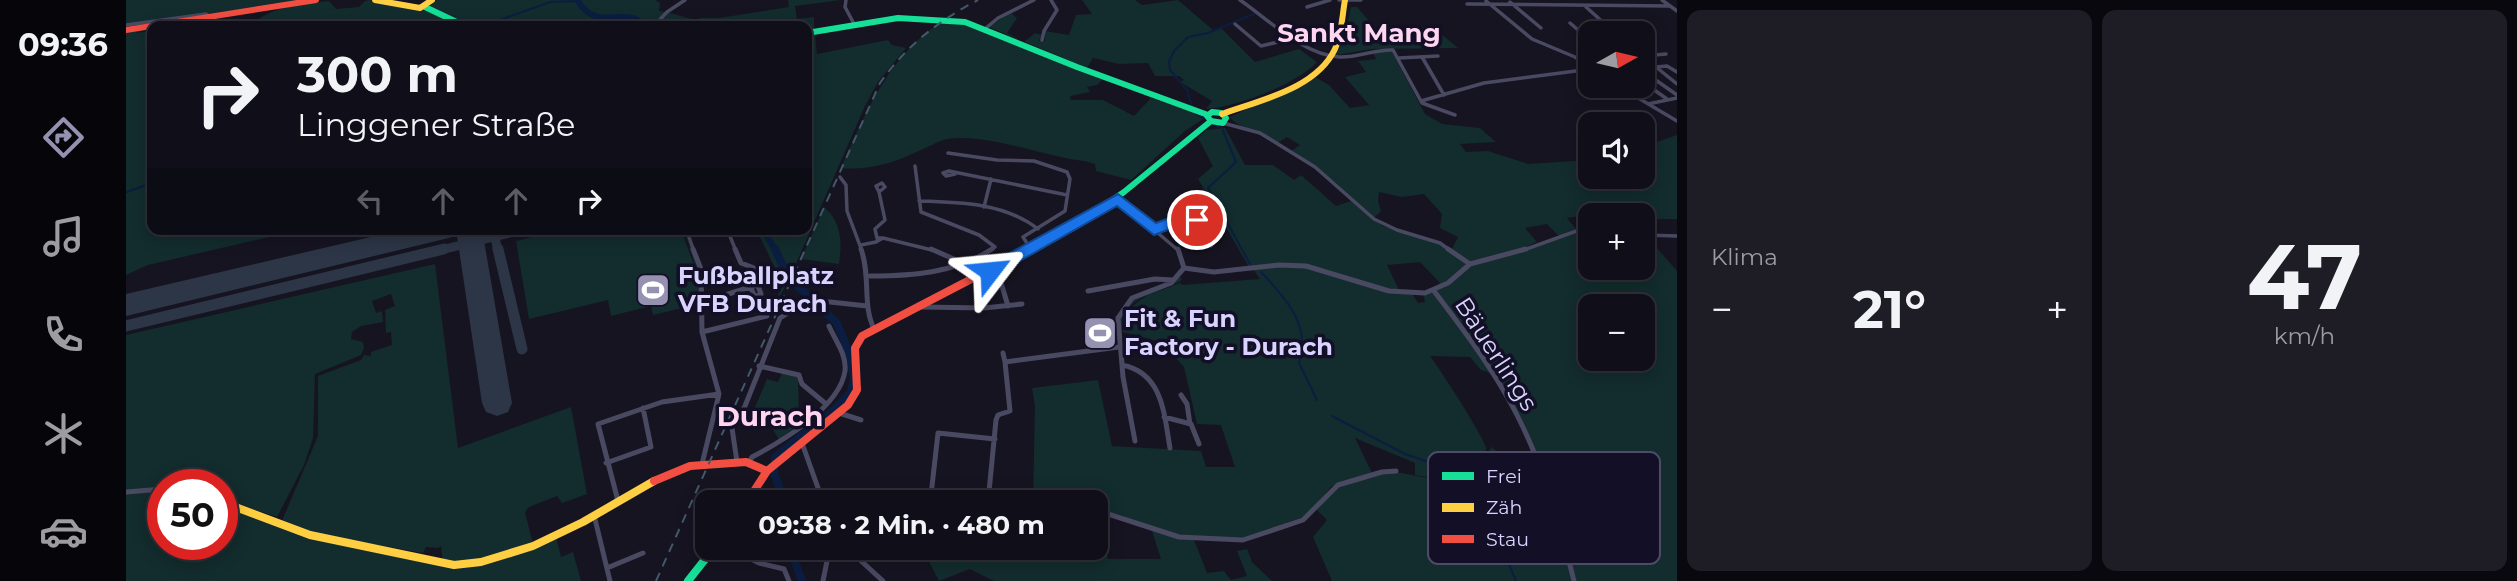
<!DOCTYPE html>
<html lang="de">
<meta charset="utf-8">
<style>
:root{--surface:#100f19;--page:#1e1d26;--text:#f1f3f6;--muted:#9c9ca2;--line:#302f38;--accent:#9591b1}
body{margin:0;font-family:Montserrat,sans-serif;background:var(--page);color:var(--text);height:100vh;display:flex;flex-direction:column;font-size:26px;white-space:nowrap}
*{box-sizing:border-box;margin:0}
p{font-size:23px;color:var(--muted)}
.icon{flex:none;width:38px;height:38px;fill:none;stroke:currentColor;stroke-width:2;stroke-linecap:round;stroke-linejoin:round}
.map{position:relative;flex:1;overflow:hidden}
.details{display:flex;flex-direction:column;gap:10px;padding:10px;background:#09080e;width:840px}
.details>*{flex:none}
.hud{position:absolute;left:21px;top:21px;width:665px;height:214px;border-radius:14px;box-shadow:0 4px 18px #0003,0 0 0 2px var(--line);background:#100f19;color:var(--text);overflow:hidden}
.needle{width:46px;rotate:82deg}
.fabs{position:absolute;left:1452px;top:21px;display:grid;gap:14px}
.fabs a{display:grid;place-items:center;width:77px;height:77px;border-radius:14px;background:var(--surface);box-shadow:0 4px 18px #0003,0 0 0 2px var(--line);font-size:35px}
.speed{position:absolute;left:21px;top:469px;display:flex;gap:14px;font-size:35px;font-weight:700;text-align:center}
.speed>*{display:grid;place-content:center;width:91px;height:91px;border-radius:50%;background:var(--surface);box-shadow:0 4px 18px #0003,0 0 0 2px var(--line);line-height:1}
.speed .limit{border:10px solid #d22;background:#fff;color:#111}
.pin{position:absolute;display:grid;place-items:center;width:60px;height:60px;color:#fff;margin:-30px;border:4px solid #fff;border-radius:50%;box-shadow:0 2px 7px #0007}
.me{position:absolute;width:77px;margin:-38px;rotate:61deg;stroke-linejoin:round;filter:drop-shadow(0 0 5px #0008)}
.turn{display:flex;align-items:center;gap:24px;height:147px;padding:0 35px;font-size:32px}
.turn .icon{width:91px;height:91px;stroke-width:2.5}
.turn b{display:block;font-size:49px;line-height:60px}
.lanes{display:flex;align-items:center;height:66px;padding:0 35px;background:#0003;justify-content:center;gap:35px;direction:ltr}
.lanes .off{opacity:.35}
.big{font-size:52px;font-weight:700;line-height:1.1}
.details .widget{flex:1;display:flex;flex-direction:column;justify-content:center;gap:10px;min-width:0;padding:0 24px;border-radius:14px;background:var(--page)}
.details .dial{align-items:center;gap:0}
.dial b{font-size:91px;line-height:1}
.heat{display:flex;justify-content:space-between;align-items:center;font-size:38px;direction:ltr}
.details .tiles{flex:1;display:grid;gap:10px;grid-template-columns:repeat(2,1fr)}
.trip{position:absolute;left:569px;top:490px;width:413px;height:70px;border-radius:14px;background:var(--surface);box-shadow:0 4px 18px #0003,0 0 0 2px var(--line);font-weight:700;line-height:70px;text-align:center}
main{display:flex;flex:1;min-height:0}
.dock{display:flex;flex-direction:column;width:126px;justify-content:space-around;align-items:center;background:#06060a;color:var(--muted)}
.dock .icon{width:49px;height:49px}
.dock .selected{color:var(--accent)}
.dock b{font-size:32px;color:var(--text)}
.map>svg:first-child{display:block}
</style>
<main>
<nav class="dock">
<b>09:36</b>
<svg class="icon selected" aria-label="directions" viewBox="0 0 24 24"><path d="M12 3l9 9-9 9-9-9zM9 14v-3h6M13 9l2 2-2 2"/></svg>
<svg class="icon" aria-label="music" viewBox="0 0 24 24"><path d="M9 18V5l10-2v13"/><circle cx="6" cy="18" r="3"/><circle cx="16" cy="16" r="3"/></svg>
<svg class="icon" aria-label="phone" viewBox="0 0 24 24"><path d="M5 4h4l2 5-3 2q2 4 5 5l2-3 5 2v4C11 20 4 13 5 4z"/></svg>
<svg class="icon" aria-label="climate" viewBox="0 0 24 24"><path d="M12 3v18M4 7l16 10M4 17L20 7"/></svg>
<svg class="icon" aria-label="car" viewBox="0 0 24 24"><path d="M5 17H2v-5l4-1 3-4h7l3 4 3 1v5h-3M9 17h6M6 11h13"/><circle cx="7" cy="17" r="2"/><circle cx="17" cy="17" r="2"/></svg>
</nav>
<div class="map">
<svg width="1551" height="581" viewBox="0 0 1551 581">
<rect width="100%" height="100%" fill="#161421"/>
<path fill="#132c2d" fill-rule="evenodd" d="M0 0H183L0 25Z
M244 0 297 8 334 26H126C141 6 179 4 203 1L210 9 233 7 239 1Z
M311 0H529L534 3 533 11 539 12 527 26H341L302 7Z
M662 0H715L669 6 671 19 688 17V30L681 32V26H530L541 12 572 21 574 18H593L663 7Z
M956 0H1009L1016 5 1052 0 1087 30 1094 27 1129 62 1173 49 1191 62C1169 85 1111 107 1080 109L1086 101 1054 82 1058 80 1053 76H1029L1022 63 993 64 967 58 961 68 863 27 884 12 891 18 881 33 898 42 909 33 916 35 913 41H919V31L943 35 950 15 966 14Z
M1225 7H1231L1252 31 1306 26 1332 48 1246 49 1210 55 1219 37Z
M819 19 850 26 991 83 976 80 971 85 961 87 964 92 944 96 945 100H977L1008 116 1025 98 1067 112 1077 119 1059 131 1005 180 970 171 969 164 958 161C920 156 869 137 832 138 813 139 812 143 797 149 771 162 744 171 715 168 741 109 763 55 819 19Z
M26 28 9 33 26 31V183L0 192V32Z
M689 33 691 54 762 40 766 45 780 48 752 82 739 106 661 284 642 315 657 285 634 237 625 229H681V34Z
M1265 50 1299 114 1316 124 1354 128 1370 142 1334 144 1340 152 1362 151 1402 164 1465 160V177H1517V142L1528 143 1551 135V219H1518L1528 234H1517V215H1465V228L1454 216 1441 218 1450 229 1433 236 1421 224 1399 228 1411 242 1387 252 1344 262 1326 249 1332 237 1314 228 1316 214 1298 194 1276 197 1253 192 1252 201 1255 211 1248 218 1207 181 1165 151 1174 145 1161 137 1152 143C1140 136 1110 127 1104 117L1189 77 1203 85 1224 108 1243 105 1219 77 1240 72 1232 61 1250 59 1246 51Z
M1099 128 1119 165H1147L1168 180 1175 175 1210 206 1225 201 1257 226 1313 243 1342 263 1316 285 1294 262 1261 265 1274 292 1191 267H1123L1072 179 1087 166 1072 138 1080 130Z
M26 184V229H178L22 265 0 275V193Z
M698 207C716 222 716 243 713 264L675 259Z
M437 229H555L573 279 558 229 573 269 576 300 573 285V304L527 315 525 306 485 316 482 300 403 319 390 241Z
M1457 230H1465V268H1517V236L1530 237V247L1551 271V581H1450C1434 511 1412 441 1372 380 1353 350 1330 321 1309 292L1345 265ZM1465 306H1517V359H1465Z
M309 264 332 448 445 407 461 494 436 503 431 496 403 507 399 512 407 544 350 563H317L315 546 312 548 300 547 297 553 185 533 155 523 192 436V376L235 360 238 355 245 356V352L266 345 265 332 260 333 259 310 269 306 265 294 246 301 250 313 256 311 257 322 235 326 226 332 225 339 237 342 238 348 235 355 189 374 187 438 178 465 151 517 96 499V485H37V487L0 490V335Z
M1154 266 1180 267 1287 295 1292 303 1299 302 1297 294 1307 292 1365 373 1355 370 1344 357 1304 356C1312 366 1360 440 1360 448 1360 453 1355 459 1353 463 1336 486 1314 479 1289 475V463L1229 438 1246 473 1206 486 1181 516 1139 530 1123 538 1053 536 991 514 970 509V502H907L909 406 906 388 972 380 986 446 1075 451 1080 467H1109L1095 425 1071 424 1058 367 1035 342 997 332C997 312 1006 305 1022 295 989 307 995 334 999 362H997L994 318 1007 299 1046 284 1054 277 1056 279 1053 282 1026 294 1054 283 1056 285 1134 279 1127 269Z
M656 373 672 376 673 424 653 440 645 426 637 425V414L627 412 641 379 652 382Z
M1366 447 1400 481 1423 494 1446 581H1206L1187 537 1201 520 1191 510 1208 489 1256 473 1270 472 1322 482 1337 480 1349 472Z
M37 490V544H96V504L176 535 349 565 430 537 435 557 447 552 455 581H0V493Z
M970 517 982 559H1035L1026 531 1068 540 1081 573 1098 571 1105 580 1121 576 1111 551 1121 549 1126 562 1146 581H868L844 569 813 581 796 548H970Z"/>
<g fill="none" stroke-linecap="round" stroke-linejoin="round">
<path stroke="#0b1e41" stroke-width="2" d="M357 26 424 2 451 1
M1066 106 1061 90 1044 70 1043 62 1048 51 1062 37 1082 33 1130 13
M1070 114 1078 119
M1087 124 1093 127
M1096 128 1110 162 1082 188 1124 264
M0 192 26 183
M1135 272C1159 297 1186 326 1173 363L1191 400
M1206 416 1279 454 1335 473
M1346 480 1363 505 1369 531 1390 581"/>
<path stroke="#0b1e41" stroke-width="6" d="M451 0C473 35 496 3 520 26
M636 229 650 251"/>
<path stroke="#0b1e41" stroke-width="8" d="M649 249 662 277 711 323 723 353 728 378 725 392 707 411 649 457 648 473 659 502
M664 548 676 581"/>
<path stroke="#2c3646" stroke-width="9" d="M367 229 372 251
M311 251 400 229"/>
<path stroke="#2c3646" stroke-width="11" d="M372 249 396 349
M0 326 318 249"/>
<path fill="#2c3646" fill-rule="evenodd" d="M279 229H356L386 403 382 412 371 416 360 412 356 403 331 236 0 316V294Z"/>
<path stroke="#4a4962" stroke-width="3.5" d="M720 0 719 7 727 22
M1114 0C1142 19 1177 55 1213 57 1231 58 1249 49 1267 50L1296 103 1329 115
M1213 0H1235
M1536 0 1551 11
M1360 1 1406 39 1449 57 1465 68
M1384 2 1415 28
M1341 4 1543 6
M1181 7 1204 0
M1460 7 1489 33
M1444 23 1465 41
M1109 24 1135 46 1169 38
M0 25 80 14 83 16
M528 26 541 12 559 0
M860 28 872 18 908 0
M916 40 918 31 931 10 925 0
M1517 56 1540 54
M1296 57 1318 95
M1273 58 1312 56
M1517 71 1551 95
M1551 72 1541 66 1530 67 1551 84
M1517 82 1541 99
M1492 86 1551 121
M1295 101 1358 83 1465 69
M1522 104 1551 98
M1097 123 1134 133 1189 167 1248 219 1271 230 1314 243 1325 251
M822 153 871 160 908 161 941 172 944 179 939 211 897 237 904 248
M789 166 795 212 853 235 869 247 863 251
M829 174 820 176 817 173 823 171 941 195
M714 177 720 185 721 211 736 251
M756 183 759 187 753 192 750 186Z
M992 199 1053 251
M793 201C834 202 879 203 912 229
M858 207 865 179
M560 229 568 251
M601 229 610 251
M1028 229 1050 219 1066 217 1073 222 1085 246
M1517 235 1551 236
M751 238 749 229 759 220 753 192
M753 238H757L750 242Z
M757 238 810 251
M735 245 750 242
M1395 251 1456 229H1465"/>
<path stroke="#4a4962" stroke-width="5" d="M567 249 575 269 576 332 593 394 576 464
M735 249C745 277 736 304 748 329
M805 249 837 263
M1052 249 1058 268
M1322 249 1344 264
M1058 268 1088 272 1153 265 1180 266 1263 291 1299 293 1322 283 1344 264 1400 249
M865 270 876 286 882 306
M744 276C787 276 829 273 866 249
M625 288 634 310
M962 291 1029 279 1047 280
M1308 291C1333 324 1358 357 1379 393 1413 451 1432 516 1448 581
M629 297 635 294 632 286
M577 302 634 284 628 268 615 263 609 249
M796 307 858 308 896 304
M576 332 641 316
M877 353 879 362
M996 365C1037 373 1038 414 1044 448
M633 366 673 375 676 384 700 404
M1055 395 1061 404 1064 424
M713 413 735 420
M1038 417 1065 424 1073 444
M1009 441 997 377 992 318 1006 298 1045 283 1058 268
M676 443 697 502
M611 462 606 428 619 406 654 318 673 306 695 301 741 306
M623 462 626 457C655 442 714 407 719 371 721 355 709 340 703 326
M480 463 525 447 517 408
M0 492 37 489
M805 495 812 433 869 439
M492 501 472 424 536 402 593 394
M732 502 763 492 852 502
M862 502 870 420 872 415 884 411 879 362 993 347
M970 510 1053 537 1117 540 1177 520 1212 485 1256 472 1270 471
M468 515 484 581
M603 548 633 563 658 569 663 581
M721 548 757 581
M481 568 517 553
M697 581 701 561 714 548"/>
<path stroke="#16e098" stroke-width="6" d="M299 7 339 26
M681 33 772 18 839 22 951 67 1082 115
M1086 112 1095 113 1100 118 1097 123 1085 121 1081 116Z
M966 214 998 192 1085 121"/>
<path stroke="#16e098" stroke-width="8" d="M562 581 588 548"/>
<path stroke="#ffcf43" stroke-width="6" d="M249 0 294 8 306 0
M1096 114C1134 100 1190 89 1209 49 1216 34 1216 16 1219 0"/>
<path stroke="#ffcf43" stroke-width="8" d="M96 502 184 535 328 565 355 562 407 546 457 522 528 481"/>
<path stroke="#f24e42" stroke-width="6" d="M0 30 190 0
M900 251 966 214"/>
<path stroke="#f24e42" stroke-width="8" d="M528 481 564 466 620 462 641 471
M621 502 641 471 722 405 731 390 729 348 736 336 903 249"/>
<path stroke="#43596b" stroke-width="2" stroke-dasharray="9 7" stroke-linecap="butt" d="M530 581 754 83C780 46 812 21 852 0"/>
</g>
<path fill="#1a73e8" stroke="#114b97" stroke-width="2" d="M992 194 1030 223 1059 212 1076 216 1078 220 1071 225 1060 223 1028 235 991 206 869 275H858L856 271 858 267Z"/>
<defs>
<g id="stadium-square" transform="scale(1.75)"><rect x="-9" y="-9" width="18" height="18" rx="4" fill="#9591b1" stroke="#130f26"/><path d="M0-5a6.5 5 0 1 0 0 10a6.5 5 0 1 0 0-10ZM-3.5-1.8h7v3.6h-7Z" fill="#fff"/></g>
</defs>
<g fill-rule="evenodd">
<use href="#stadium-square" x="527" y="290"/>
<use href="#stadium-square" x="974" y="333"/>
</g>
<g text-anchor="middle" stroke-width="7" stroke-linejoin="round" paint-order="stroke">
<g font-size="24" font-weight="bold" fill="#d9d4ff" stroke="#130f26" text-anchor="start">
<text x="552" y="284">Fußballplatz<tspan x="552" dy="28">VFB Durach</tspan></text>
<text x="998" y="327">Fit &amp; Fun<tspan x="998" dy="28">Factory - Durach</tspan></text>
</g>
<g font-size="24" fill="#d9d4ff" stroke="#130f26">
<text transform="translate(1370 354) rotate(57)" y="8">Bäuerlings</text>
</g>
<g font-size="26" font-weight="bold" fill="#ffd6f0" stroke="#130f26">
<text x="1233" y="42">Sankt Mang</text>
</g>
<g font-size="28" font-weight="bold" fill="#ffd6f0" stroke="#130f26">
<text x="644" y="426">Durach</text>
</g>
</g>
<rect x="1302" y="452" width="232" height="112" rx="10" fill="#130f26" stroke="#4e4a67" stroke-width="2"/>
<rect x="1316" y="472" width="32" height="8" fill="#16e098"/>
<rect x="1316" y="503" width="32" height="9" fill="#ffcf43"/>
<rect x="1316" y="535" width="32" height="8" fill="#f24e42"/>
<g font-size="19" fill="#d9d4ff">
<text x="1360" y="483">Frei</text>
<text x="1360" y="514">Zäh</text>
<text x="1360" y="546">Stau</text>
</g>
</svg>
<div class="fabs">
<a><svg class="needle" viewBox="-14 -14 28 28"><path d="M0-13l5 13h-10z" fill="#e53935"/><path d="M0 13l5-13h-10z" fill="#9c9ca2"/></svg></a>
<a><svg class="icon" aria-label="sound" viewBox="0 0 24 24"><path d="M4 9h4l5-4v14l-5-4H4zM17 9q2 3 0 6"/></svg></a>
<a>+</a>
<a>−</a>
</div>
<div class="speed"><div class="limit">50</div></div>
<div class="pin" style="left:1071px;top:220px;background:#d93025"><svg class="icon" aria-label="arrive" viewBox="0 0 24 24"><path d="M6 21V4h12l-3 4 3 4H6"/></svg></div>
<svg class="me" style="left:864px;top:271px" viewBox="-20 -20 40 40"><path d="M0-17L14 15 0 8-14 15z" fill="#1a73e8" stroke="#fff" stroke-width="4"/></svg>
<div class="trip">09:38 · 2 Min. · 480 m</div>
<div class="hud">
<div class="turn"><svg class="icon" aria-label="right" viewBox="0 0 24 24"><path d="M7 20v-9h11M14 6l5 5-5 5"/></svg><div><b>300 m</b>Linggener Straße</div></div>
<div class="lanes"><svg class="icon off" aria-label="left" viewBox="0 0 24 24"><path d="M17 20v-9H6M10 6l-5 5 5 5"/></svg><svg class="icon off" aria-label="ahead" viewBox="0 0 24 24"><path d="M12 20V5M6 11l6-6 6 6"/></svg><svg class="icon off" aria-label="ahead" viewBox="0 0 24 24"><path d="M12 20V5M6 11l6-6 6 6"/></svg><svg class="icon" aria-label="right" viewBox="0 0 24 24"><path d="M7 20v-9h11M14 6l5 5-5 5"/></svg></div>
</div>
</div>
<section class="details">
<div class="tiles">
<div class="widget"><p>Klima</p>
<div class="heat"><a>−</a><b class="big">21°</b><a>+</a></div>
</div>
<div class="widget dial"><b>47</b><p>km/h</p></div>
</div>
</section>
</main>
